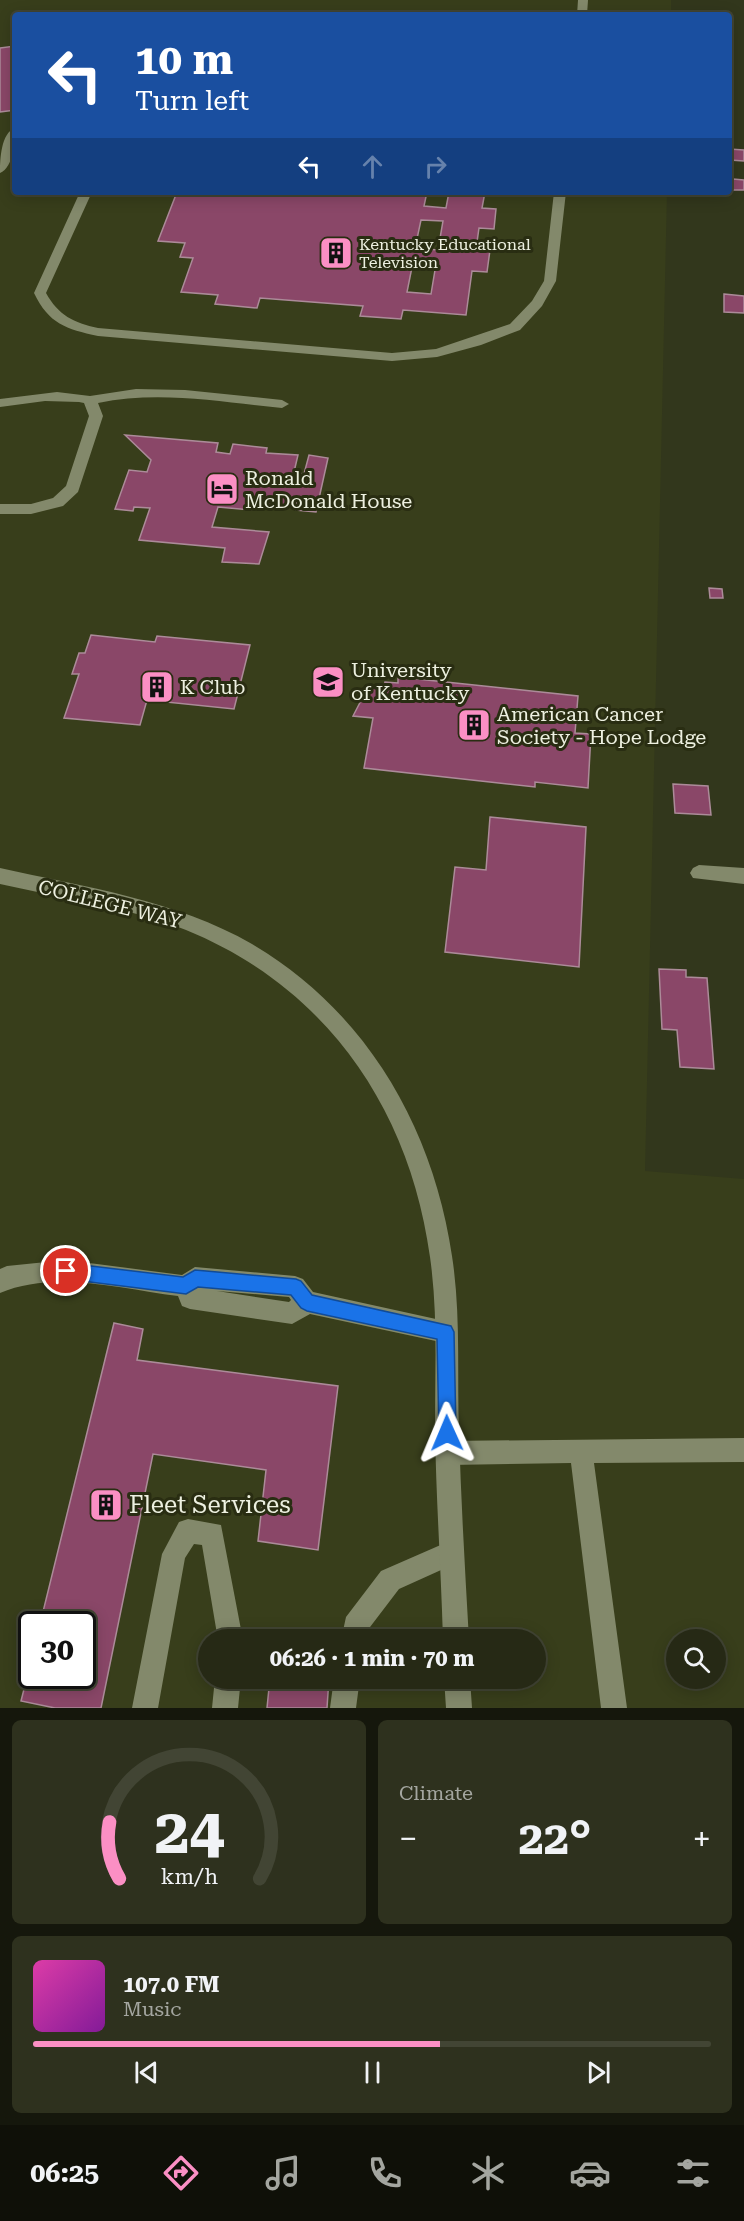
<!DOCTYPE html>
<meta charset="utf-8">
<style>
:root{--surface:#262915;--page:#2e311e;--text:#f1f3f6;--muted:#a4a6a0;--line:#424534;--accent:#fb8fc4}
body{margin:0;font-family:"Roboto Serif",serif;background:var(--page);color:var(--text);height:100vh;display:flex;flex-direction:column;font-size:22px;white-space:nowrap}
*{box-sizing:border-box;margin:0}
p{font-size:20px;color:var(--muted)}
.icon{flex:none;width:33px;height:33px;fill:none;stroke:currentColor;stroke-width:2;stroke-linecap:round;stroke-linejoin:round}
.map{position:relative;height:1708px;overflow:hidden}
.details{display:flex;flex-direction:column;gap:12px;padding:12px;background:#15170c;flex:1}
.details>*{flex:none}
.guide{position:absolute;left:12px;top:12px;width:720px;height:183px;border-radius:6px;box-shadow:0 3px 15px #0003,0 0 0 2px var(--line);background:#1a4fa0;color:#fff;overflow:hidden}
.fabs{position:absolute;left:666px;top:1629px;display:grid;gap:12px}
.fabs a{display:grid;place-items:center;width:60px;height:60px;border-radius:50%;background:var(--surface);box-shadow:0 3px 15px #0003,0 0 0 2px var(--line);font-size:30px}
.speed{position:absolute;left:18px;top:1611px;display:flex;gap:12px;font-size:30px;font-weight:700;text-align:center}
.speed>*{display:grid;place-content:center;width:78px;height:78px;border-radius:50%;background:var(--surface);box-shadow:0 3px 15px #0003,0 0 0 2px var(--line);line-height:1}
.speed .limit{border:3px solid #111;border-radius:9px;background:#fff;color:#111}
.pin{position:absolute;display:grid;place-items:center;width:51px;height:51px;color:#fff;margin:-26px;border:3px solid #fff;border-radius:50%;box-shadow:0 2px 6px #0007}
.me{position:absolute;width:66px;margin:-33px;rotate:359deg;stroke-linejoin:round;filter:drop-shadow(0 0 4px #0008)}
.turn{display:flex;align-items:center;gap:21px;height:126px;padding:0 24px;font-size:27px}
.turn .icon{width:78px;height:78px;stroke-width:2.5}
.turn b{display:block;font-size:42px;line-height:51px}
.lanes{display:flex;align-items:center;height:57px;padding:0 24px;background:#0003;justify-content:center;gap:30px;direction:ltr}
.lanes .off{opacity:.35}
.big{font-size:45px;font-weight:700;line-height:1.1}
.details .widget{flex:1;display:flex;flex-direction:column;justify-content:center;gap:9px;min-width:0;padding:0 21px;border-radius:9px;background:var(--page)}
.details .dial{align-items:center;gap:0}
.dial svg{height:156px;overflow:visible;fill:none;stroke:var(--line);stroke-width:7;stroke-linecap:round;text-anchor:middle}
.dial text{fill:var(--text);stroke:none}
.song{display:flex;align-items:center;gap:18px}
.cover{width:72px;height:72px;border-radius:9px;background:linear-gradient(135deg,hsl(320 70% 55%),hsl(290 70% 35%))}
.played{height:6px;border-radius:3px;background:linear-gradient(90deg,var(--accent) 60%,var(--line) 60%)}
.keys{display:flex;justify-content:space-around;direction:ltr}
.heat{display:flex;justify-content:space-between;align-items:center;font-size:33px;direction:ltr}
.details .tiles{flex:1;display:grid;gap:12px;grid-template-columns:1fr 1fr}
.widget:last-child{grid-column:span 2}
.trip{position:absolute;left:198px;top:1629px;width:348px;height:60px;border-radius:30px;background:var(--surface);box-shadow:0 3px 15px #0003,0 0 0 2px var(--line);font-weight:700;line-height:60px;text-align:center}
.menu{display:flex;height:96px;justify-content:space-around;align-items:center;background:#0f1008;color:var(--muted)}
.menu .icon{width:42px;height:42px}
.menu .on{color:var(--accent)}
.menu b{font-size:27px;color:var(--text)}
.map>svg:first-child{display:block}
</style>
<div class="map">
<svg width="744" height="1708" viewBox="0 0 744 1708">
<rect width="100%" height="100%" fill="#32371c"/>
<path fill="#383e1b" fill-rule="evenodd" d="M0 0H671V15H15V192H667L645 1171 744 1179V1708H0ZM32 1624H82V1676H32ZM208 1640H536V1678H208ZM676 1640H716V1678H676Z"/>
<path fill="#8a4768" stroke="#ac8b99" stroke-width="1.5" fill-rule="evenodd" d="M15 46V110L0 112V48Z
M729 149 744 150V161L730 160Z
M733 179 744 180V190H733Z
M177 192H427L424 206 446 208 449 192H485L482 208 496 209 494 229 479 228 476 249 490 250 487 272 472 271 466 315 403 310 401 319 360 316 363 306 260 298 257 308 215 304 218 295 181 292 193 258 180 257 185 243 158 241ZM421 220 443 221 438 250 415 248ZM413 262 436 264 431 294 407 292Z
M724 294 744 296V313L724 312Z
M125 435 218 443 216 452 230 454 233 444 267 448 266 453 298 455 294 472 304 474 309 455 328 458 316 512 296 510 297 502 287 500 285 509 253 506 251 510 218 507 212 527 269 532 259 564 222 562 225 548 139 540 150 508 134 507 133 511 115 509 129 470 147 472 151 460Z
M709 588 722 589 723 598H710Z
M91 635 155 642 157 636 250 645 234 709 147 700 140 725 64 718 79 674H72L79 653H85Z
M398 677 578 696 575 733 591 734 588 788 535 782V787L364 768 373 718 353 716 366 691 378 686 384 687 385 682 398 683Z
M673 784 708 786 711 815 675 813Z
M490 817 586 827 579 967 445 952 455 867 486 870Z
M659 969 686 970V977L707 978 714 1069 680 1067 677 1030 662 1029Z
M114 1323 143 1329 137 1360 338 1386 318 1550 258 1541 266 1470 153 1454 101 1708H55L21 1701 32 1658V1676H82V1624H40Z
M270 1678H329L327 1708H267Z"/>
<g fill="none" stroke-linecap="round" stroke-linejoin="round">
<path fill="#83896b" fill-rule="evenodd" d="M578 0H588L587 15H577Z
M15 128C15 141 14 167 0 173 0 159 1 133 15 128Z
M80 192H92L46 293C58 315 74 323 98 328L392 353 436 349 510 324 532 301 544 281 554 192H566L556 281 542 306 520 330 481 345 437 357 392 361 98 336C66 329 49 324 34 293Z
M136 389 185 390 282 400 289 404 282 408C221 402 159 390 98 403L103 416 78 492 63 506 31 514H0V504H31L53 498 66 486 89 416 84 403 79 402 45 401 0 407V399L57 392 90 396Z
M66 1260 182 1275 195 1267 295 1276 303 1279 313 1292 445 1321 453 1324 456 1332 453 1340 445 1343 310 1314 292 1324 190 1309 182 1306 178 1296C122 1289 54 1270 0 1293V1269L7 1266ZM217 1291 289 1297 291 1300 289 1302Z
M744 1438V1462L594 1463 627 1708H601L571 1463 448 1465 440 1461 436 1453 440 1445 448 1441Z
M188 1519 221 1525 243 1640H218L202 1545 194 1544 185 1558 158 1708H132L162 1554 179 1522Z
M452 1540 461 1543 464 1552 461 1561 399 1589 367 1631 366 1640H341L346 1617 381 1571Z
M215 1678H241L238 1708H212Z
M334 1678H360L356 1708H330Z"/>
<path fill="#83896b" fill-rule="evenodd" d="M699 865 744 868V884L693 878 690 873 693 868Z
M0 868C85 887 176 900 252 944 366 1011 433 1127 452 1256 461 1314 457 1374 459 1432 461 1501 465 1570 469 1640H443C441 1569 436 1498 435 1428 435 1371 438 1313 430 1257 410 1109 326 987 186 930 127 907 62 898 0 884Z
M444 1678H470L472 1708H446Z"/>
</g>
<path fill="#1a73e8" stroke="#114b97" stroke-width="1.5" d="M66 1263 183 1277 195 1270 296 1279 301 1281 312 1295 451 1326 454 1332 456 1433 454 1439 447 1442 441 1439 439 1433 437 1339 307 1311 301 1308 291 1295 198 1287 186 1294 66 1279 61 1277 58 1271 61 1265Z"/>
<defs>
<g id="building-square" transform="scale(1.725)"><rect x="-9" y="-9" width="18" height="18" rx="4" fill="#fb8fc4" stroke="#292d12"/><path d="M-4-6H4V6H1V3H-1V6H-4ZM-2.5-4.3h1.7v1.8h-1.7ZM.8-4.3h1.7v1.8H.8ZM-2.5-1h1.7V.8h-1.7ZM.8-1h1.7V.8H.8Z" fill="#111"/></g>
<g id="hotel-square" transform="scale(1.725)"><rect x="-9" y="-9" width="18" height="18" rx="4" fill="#fb8fc4" stroke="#292d12"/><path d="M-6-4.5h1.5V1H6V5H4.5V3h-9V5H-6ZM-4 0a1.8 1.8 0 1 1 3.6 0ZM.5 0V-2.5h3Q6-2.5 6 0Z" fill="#111"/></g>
<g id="university-square" transform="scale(1.725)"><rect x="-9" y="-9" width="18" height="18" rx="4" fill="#fb8fc4" stroke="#292d12"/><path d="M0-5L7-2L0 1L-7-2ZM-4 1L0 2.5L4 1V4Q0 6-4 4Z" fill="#111"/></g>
</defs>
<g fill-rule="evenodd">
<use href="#building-square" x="336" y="253"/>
<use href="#hotel-square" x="222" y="489"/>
<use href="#university-square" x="328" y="682"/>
<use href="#building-square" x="157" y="687"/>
<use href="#building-square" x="474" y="725"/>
<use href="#building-square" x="106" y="1505"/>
</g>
<g text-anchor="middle" stroke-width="6" stroke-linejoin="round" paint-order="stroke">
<g font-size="16" fill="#edf0e0" stroke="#292d12" text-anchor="start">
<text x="359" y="250">Kentucky Educational<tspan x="359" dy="18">Television</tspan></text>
</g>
<g font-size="20" fill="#edf0e0" stroke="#292d12" text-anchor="start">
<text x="245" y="485">Ronald<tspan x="245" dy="23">McDonald House</tspan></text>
<text x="351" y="677">University<tspan x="351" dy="23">of Kentucky</tspan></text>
<text x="180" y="694">K Club</text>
<text x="497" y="721">American Cancer<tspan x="497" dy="23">Society - Hope Lodge</tspan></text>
</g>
<g font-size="20" fill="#edf0e0" stroke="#292d12">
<text transform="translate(110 904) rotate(14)" y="7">COLLEGE WAY</text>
</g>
<g font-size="24" fill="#edf0e0" stroke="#292d12" text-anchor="start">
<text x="129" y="1513">Fleet Services</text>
</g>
</g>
</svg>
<div class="fabs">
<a><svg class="icon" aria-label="search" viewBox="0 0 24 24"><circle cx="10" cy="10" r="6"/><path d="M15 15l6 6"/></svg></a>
</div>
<div class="speed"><div class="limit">30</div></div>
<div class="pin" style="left:66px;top:1271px;background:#d93025"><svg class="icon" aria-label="arrive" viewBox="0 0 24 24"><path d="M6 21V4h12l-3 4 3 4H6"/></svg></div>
<svg class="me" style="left:447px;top:1433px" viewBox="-20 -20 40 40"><path d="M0-17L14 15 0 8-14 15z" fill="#1a73e8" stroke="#fff" stroke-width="4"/></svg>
<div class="trip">06:26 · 1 min · 70 m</div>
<div class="guide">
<div class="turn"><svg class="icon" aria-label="left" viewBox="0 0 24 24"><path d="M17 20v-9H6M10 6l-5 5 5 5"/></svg><div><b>10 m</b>Turn left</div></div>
<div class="lanes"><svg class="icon" aria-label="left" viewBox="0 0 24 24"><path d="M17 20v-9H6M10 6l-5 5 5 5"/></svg><svg class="icon off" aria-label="ahead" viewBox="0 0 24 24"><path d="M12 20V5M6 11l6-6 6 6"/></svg><svg class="icon off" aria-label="right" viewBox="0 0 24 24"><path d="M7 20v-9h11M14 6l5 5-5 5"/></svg></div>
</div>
</div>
<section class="details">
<div class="tiles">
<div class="widget dial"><svg viewBox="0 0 100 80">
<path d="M14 69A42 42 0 1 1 86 69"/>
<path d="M14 69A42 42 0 0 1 9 40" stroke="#fb8fc4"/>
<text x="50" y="56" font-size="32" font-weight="700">24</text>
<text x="50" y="72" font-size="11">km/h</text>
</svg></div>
<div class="widget"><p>Climate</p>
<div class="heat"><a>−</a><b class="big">22°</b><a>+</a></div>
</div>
<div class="widget">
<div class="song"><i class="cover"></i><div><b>107.0 FM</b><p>Music</p></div></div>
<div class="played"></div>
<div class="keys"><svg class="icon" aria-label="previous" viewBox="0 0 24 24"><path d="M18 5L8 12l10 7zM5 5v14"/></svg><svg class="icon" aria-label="pause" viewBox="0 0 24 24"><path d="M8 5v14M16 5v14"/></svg><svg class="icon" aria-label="next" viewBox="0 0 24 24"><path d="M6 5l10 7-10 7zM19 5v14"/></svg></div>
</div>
</div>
</section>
<nav class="menu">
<b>06:25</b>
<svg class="icon on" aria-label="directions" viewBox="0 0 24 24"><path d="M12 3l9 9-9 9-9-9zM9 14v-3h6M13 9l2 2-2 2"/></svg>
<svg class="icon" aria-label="music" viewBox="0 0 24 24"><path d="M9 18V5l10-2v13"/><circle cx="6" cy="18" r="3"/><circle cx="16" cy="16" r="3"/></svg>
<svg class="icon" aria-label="phone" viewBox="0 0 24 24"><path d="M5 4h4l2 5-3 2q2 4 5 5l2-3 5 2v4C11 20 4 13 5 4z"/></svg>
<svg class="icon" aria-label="climate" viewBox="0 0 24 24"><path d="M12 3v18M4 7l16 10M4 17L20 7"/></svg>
<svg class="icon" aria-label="car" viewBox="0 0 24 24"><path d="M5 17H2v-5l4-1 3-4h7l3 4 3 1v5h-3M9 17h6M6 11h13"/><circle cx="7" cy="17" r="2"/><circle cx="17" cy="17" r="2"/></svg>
<svg class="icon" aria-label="filters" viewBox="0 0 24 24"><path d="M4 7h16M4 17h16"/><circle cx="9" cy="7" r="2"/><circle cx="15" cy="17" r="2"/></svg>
</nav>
